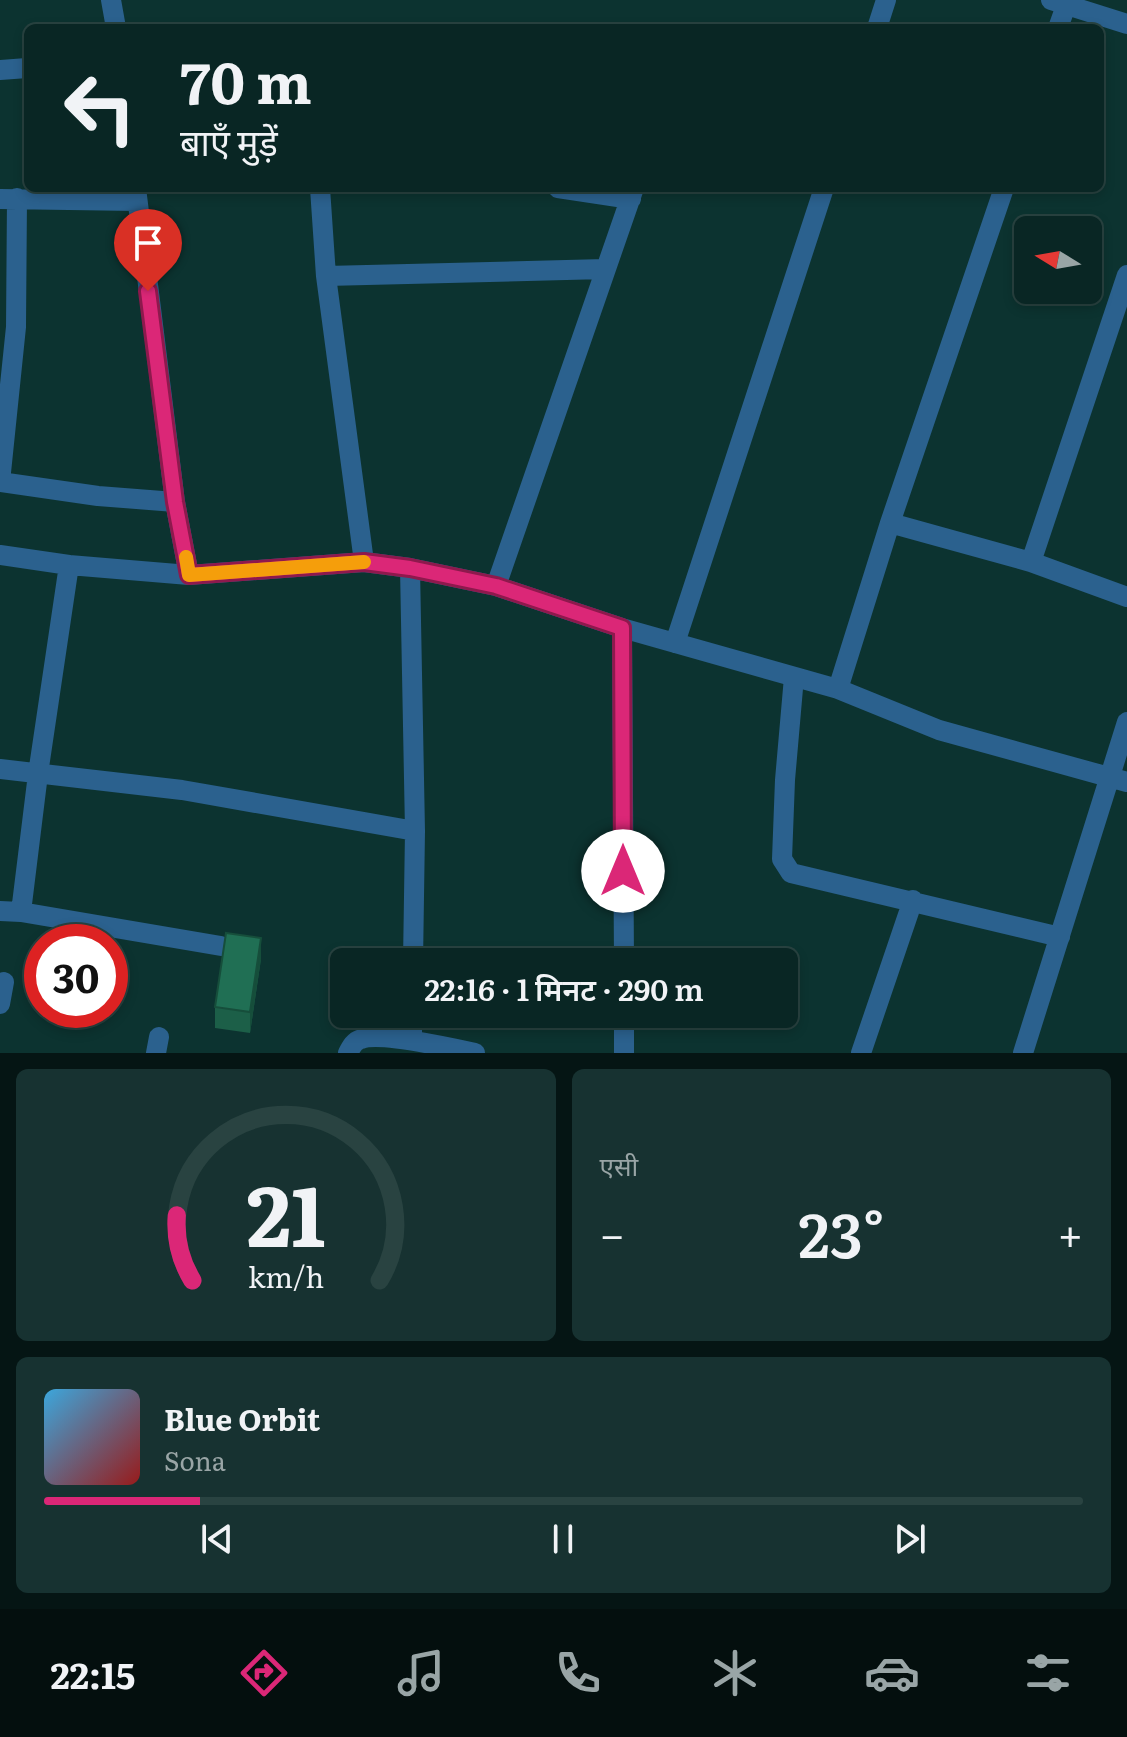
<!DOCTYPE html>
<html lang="hi">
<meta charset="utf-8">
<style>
:root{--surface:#092624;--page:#173231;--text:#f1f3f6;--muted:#99a5a6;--line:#294341;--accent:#db2777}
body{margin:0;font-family:Literata,"Noto Sans Devanagari",serif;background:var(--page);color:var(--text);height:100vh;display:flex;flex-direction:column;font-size:30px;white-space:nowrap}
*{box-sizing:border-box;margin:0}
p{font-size:26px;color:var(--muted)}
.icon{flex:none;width:44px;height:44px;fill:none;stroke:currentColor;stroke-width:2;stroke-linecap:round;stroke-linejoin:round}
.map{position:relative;height:1053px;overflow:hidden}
.drawer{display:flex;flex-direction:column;gap:16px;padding:16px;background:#051514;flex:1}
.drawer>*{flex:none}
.top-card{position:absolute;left:24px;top:24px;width:1080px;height:168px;border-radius:12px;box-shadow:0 4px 12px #0003,0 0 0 2px var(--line);background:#092624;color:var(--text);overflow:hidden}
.needle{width:52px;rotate:281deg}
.controls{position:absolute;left:1014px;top:216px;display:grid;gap:16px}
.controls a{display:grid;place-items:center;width:88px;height:88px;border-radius:12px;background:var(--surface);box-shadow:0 4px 12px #0003,0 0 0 2px var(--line);font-size:40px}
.speed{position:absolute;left:24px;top:924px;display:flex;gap:16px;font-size:40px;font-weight:700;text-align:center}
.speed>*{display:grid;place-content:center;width:104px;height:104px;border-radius:50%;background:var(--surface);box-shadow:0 4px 12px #0003,0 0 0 2px var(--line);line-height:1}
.speed .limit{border:12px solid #d22;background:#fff;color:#111}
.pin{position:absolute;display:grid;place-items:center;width:68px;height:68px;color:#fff;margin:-82px -34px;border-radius:50% 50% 50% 0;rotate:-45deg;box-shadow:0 0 8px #0007}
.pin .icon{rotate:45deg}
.me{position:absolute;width:88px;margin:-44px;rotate:0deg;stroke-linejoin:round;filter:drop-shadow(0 0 6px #0008)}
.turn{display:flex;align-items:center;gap:28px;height:168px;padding:0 24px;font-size:36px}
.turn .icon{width:104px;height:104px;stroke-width:2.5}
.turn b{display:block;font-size:56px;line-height:68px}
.big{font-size:60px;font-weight:600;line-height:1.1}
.drawer .tile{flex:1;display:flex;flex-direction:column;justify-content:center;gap:12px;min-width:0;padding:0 28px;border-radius:12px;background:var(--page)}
.drawer .dial{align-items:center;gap:0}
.dial svg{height:208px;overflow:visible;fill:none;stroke:var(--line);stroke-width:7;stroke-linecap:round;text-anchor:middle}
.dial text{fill:var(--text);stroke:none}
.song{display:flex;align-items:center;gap:24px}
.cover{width:96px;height:96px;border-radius:12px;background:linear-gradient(135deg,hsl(200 70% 55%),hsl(0 70% 35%))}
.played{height:8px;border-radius:4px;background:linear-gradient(90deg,var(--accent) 15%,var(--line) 15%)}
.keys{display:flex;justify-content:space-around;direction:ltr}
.heat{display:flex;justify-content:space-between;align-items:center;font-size:44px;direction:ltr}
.drawer .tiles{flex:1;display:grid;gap:16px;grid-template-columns:1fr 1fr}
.tile:last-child{grid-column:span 2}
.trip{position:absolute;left:330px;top:948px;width:468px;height:80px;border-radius:12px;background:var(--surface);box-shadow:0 4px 12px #0003,0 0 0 2px var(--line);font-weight:600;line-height:80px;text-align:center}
.dock{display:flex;height:128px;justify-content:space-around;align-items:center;background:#040f0e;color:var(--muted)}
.dock .icon{width:56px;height:56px}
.dock .active{color:var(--accent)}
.dock b{font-size:36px;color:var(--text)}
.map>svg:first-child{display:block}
</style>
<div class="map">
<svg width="1127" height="1053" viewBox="0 0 1127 1053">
<rect width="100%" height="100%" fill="#0c3330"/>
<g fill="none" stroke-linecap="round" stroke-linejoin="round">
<path stroke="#2b618e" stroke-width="20" d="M111 0 116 28
M1051 0 1127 24
M877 28 886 0
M1058 28 1068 0
M0 70 27 68
M136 188 175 502 189 575
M320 188 326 276 364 562
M558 188 631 199
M0 199 137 201
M326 276 605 269
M0 482 16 327 17 198
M0 482 98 496 175 502
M890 523 1031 562 1127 597
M0 555 69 565 189 575 364 562 410 568 496 586 622 628 838 689 939 730 1127 782
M1031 562 1127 275
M410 568 415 831 413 962
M496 586 634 188
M622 628 624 962
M675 643 824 188
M794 677 785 780 782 859 791 873 1060 937
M838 689 890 523 1004 188
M0 769 182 790 415 831
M0 911 21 912 221 946
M21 912 38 774 69 565
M0 1004 4 982
M624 1014V1053
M412 1040V1014
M156 1053 159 1037
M348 1053C351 1047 354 1041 361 1039 380 1032 452 1048 475 1053
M861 1053 913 900
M1023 1053 1127 722"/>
</g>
<path fill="#1c5f48" d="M261 959 250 1033 215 1028V1007Z"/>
<path fill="#164e3b" d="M261 938V959L250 1033V1012Z"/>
<path fill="#206f54" stroke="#164e3b" stroke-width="2" d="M226 933 261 938 250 1012 215 1007Z"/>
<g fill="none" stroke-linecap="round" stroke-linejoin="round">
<g stroke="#8e194d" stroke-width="20">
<path id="route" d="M148 291 175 502 189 575 364 562 410 568 496 586 622 628 623 871"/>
</g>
<use href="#route" stroke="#db2777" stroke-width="14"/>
<path stroke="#f59e0b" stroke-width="14" d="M186 557 189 575 364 562"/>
</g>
</svg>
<div class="controls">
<a><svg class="needle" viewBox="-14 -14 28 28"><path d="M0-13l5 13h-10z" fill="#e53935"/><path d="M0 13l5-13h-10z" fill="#99a5a6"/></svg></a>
</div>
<div class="speed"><div class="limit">30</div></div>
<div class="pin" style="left:148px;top:291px;background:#d93025"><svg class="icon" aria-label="arrive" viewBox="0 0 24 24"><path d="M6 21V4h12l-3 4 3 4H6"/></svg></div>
<svg class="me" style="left:623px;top:871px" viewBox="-20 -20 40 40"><circle r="19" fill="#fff"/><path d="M0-13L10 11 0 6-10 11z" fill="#db2777"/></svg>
<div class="trip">22:16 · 1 मिनट · 290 m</div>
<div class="top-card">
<div class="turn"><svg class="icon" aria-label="left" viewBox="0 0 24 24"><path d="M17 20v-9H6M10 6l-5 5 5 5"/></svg><div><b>70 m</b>बाएँ मुड़ें</div></div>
</div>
</div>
<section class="drawer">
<div class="tiles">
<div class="tile dial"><svg viewBox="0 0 100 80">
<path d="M14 69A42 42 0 1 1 86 69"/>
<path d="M14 69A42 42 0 0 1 8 44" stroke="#db2777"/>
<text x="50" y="56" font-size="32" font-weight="700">21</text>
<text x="50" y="72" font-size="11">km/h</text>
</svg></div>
<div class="tile"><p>एसी</p>
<div class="heat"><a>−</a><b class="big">23°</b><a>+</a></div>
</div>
<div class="tile">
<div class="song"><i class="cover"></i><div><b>Blue Orbit</b><p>Sona</p></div></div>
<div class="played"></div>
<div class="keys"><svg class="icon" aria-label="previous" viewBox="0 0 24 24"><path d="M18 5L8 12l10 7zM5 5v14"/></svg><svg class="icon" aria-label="pause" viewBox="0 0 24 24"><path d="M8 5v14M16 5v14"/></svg><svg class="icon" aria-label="next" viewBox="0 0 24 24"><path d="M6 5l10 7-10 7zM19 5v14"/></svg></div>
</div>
</div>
</section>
<nav class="dock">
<b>22:15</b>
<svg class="icon active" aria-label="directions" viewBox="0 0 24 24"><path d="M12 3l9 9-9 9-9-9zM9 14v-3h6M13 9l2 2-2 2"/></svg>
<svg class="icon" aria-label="music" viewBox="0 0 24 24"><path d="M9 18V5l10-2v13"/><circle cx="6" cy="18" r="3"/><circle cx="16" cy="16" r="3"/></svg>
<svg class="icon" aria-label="phone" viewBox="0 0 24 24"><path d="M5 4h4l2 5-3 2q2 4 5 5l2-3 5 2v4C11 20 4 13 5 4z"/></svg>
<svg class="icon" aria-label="climate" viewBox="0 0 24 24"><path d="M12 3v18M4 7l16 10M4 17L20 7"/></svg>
<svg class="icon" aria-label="car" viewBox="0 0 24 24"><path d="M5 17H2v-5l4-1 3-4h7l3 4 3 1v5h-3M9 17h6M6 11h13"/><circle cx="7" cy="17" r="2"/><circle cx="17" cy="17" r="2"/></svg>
<svg class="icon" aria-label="filters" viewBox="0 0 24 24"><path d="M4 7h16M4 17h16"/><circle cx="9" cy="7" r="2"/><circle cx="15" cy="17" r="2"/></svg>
</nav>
